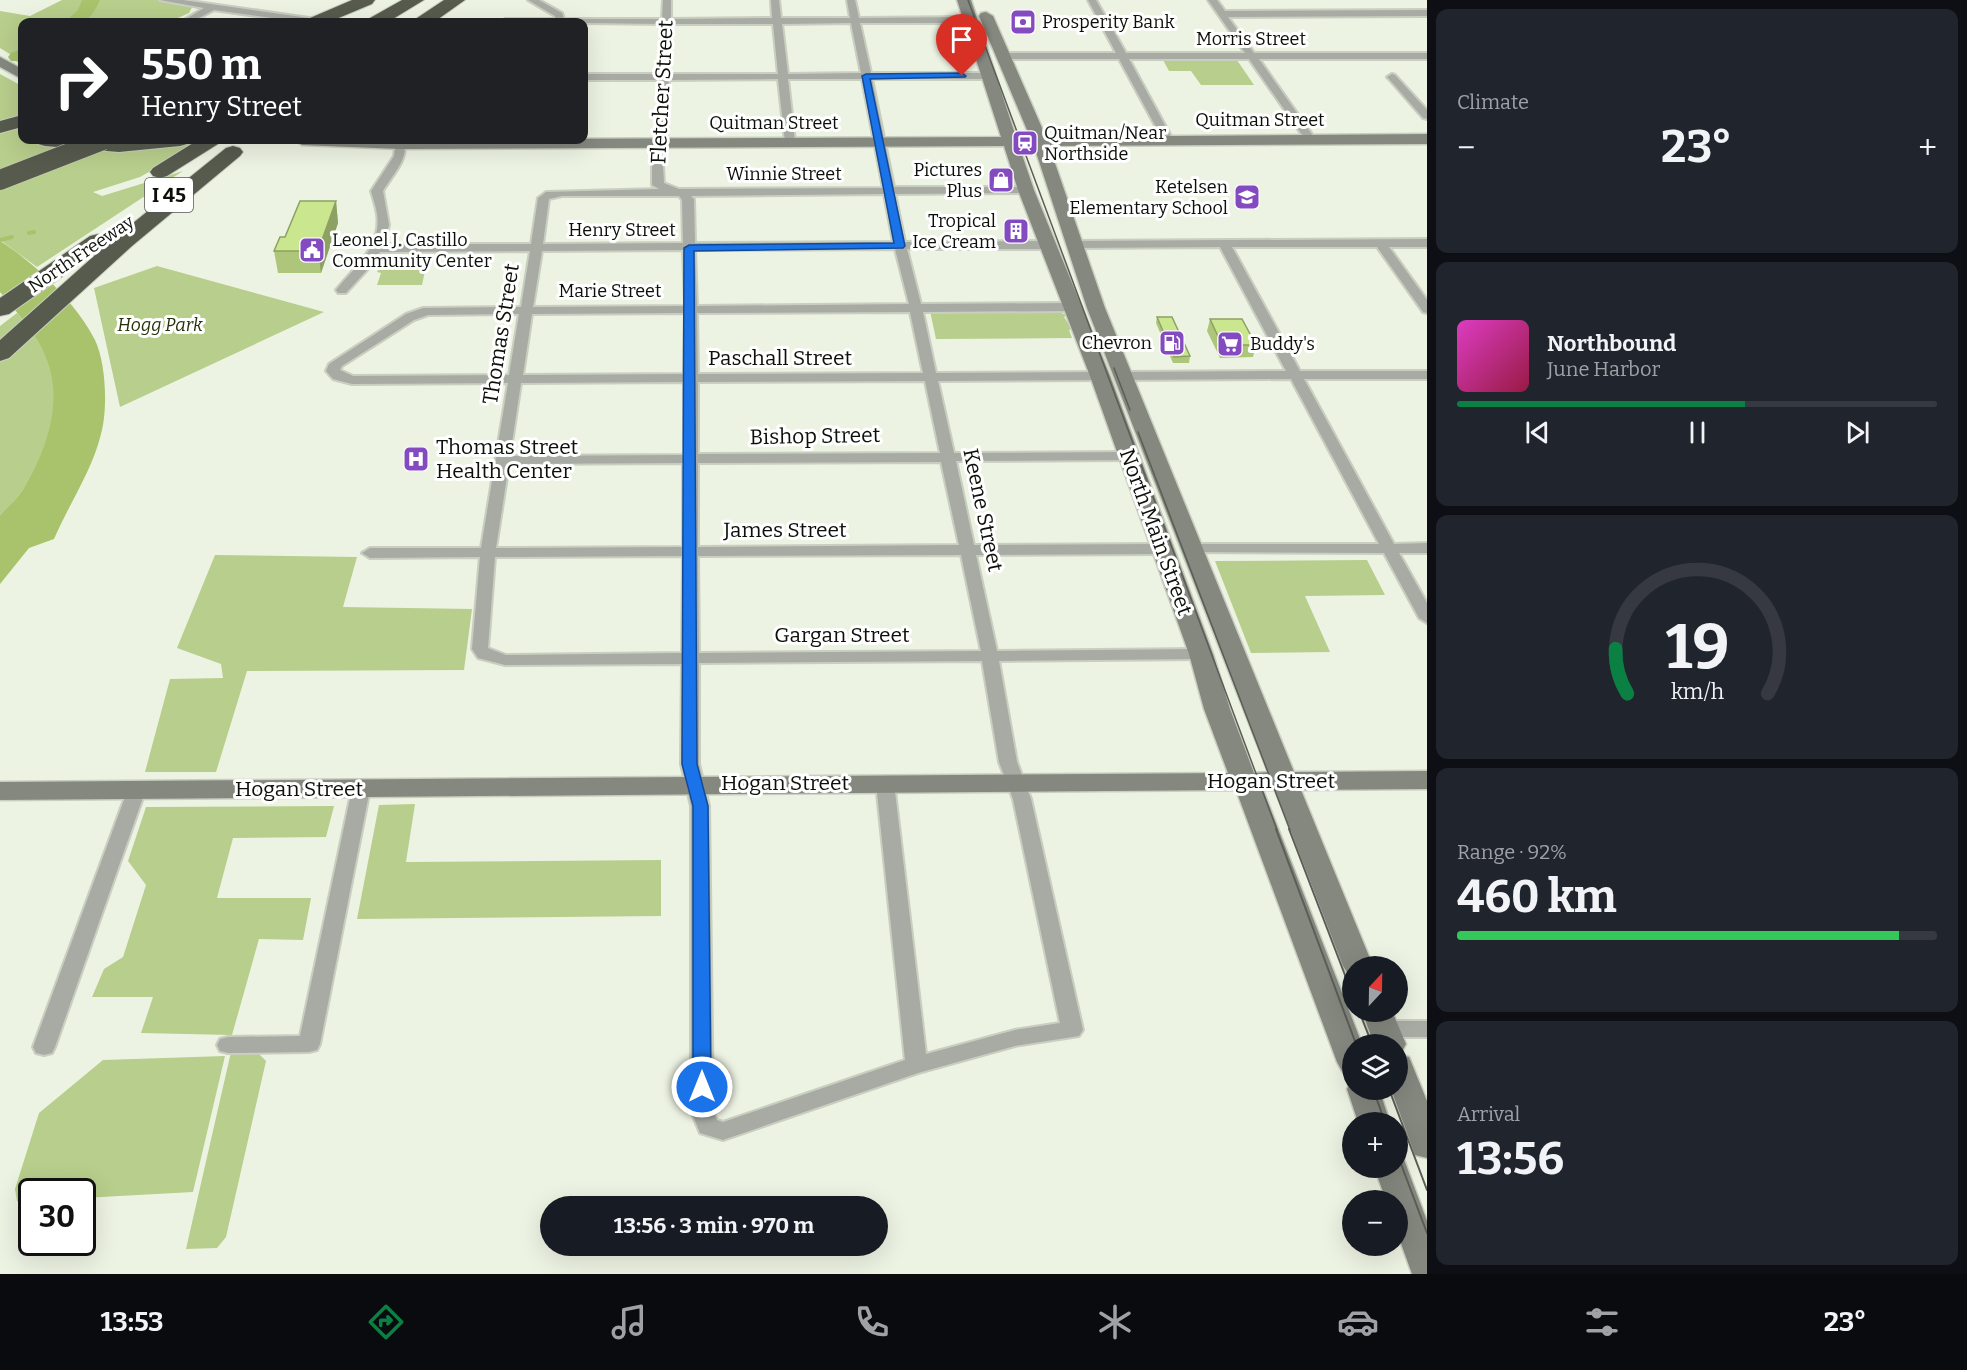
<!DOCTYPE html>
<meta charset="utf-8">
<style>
:root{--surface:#171b24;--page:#20242c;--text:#f1f3f6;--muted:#9ea1a6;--line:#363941;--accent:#0b8043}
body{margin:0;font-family:Bitter,serif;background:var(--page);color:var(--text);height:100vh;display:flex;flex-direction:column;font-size:22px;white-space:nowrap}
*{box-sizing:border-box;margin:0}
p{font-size:20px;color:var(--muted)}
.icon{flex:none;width:33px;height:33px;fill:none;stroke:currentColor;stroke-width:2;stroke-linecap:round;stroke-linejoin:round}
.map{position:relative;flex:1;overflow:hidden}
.panel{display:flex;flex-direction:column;gap:9px;padding:9px;background:#0d0f14;width:540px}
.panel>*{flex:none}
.hud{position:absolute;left:18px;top:18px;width:570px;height:126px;border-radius:12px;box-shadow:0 6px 24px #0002;background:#202124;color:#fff;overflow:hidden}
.needle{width:39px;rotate:22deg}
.fabs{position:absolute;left:1342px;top:956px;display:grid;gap:12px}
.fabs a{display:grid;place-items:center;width:66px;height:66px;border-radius:50%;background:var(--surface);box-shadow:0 6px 24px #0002;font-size:30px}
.speed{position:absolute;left:18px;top:1178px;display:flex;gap:12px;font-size:30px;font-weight:700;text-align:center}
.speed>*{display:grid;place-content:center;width:78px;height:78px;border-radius:50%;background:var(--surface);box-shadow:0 6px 24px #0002;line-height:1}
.speed .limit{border:3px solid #111;border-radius:9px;background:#fff;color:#111}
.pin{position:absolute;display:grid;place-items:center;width:51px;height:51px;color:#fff;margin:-62px -26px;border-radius:50% 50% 50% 0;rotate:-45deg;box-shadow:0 0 6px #0007}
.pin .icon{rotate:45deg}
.me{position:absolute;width:66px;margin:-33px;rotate:0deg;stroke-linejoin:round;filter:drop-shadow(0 0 4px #0008)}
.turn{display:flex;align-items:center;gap:21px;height:126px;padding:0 24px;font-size:27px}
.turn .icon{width:78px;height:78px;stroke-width:2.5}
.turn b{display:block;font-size:42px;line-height:51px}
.big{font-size:45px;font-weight:700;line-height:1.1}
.panel .card{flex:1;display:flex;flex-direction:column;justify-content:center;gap:9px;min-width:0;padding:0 21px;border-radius:12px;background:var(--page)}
.panel .dial{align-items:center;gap:0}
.dial svg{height:156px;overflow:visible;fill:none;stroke:var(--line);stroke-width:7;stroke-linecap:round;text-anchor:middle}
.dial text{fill:var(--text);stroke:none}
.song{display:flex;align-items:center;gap:18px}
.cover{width:72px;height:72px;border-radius:9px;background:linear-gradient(135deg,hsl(310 70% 55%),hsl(340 70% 35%))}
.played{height:6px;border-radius:3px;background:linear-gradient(90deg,var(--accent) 60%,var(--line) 60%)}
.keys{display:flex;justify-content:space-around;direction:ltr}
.heat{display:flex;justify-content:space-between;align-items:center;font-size:33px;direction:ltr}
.charge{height:9px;border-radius:4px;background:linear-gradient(90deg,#34c759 92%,var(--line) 0)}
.trip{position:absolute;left:540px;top:1196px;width:348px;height:60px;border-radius:30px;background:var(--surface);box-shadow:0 6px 24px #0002;font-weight:700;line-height:60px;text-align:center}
.dock{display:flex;height:96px;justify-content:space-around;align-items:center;background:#090b0e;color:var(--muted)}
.dock .icon{width:42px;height:42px}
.dock .current{color:var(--accent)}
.dock b{font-size:27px;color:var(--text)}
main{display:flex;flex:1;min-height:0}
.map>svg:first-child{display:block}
</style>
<main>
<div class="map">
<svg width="1427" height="1274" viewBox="0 0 1427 1274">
<rect width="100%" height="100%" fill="#edf3e3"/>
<path fill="#b8ce8c" d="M62 0H196L189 13 169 22H22V65L10 57 13 56 0 48V11L30 16Z
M1163 60H1237L1254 85H1201L1191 71H1169Z
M0 74 22 86V140H206L140 177 93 192 102 196 183 171 37 267 0 240Z
M405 255 428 257 422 285H377L381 273 377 272 388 256Z
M157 266 324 312 120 407 94 288Z
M930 311 1058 312 1067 315 1064 317 1072 329 1069 330 1072 338 936 339Z
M17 313C32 330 49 354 53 377 60 416 42 459 22 491 16 500 7 507 0 515V326Z
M215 555 357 557 343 607 472 609 464 670 247 671 216 772H145L170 679 223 678 221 664 177 648Z
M1367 560 1385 595 1305 596 1330 652 1251 653 1215 561Z
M415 804 406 862 661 860V916L357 919 379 805Z
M334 806 326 837 233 838 217 898H311L303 940 259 939 232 1035 141 1033 153 997H92L104 969 123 957 146 885 128 861 146 807Z
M231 1052 258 1053 266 1061 226 1237 217 1248 186 1249Z
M225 1056 193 1192 83 1198 82 1191H32L31 1205 17 1201 15 1189 39 1113 103 1060Z"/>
<path fill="#a8c36c" d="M0 241C34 262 77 304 95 340 106 363 108 409 101 434 92 471 69 504 54 539L29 548 0 584V515C7 507 16 500 22 491 45 453 64 404 47 360 38 335 17 313 0 292Z"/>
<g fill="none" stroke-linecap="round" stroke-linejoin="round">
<path stroke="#a8c36c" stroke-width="4" d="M29 233 34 232
M0 240 12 237"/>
<path fill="#a8c36c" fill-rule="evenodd" d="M82 0H100C90 21 87 22 65 22L78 10Z
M22 49V61H11L8 57 11 53Z"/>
<g stroke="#c9cfc0" stroke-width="4">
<path id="minor" d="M160 0H183L316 19 321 22H300L214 10 191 22H181L204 8Z
M528 0H539L562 13 564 19H662L663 0H671V19L772 18 771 0H779L781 18H850L847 0H855L859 18 970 17 975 20 970 23H860L871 73H990L995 76 990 79H872L894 187H1026L1032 190 1026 193 895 194 905 242 1049 241 1055 245 1049 249H907L921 304 1073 303 1079 307 1073 311 923 312 936 373 1100 372 1107 376 1100 380 938 381 954 453 1128 452 1135 456 1128 460 956 461 974 545 1164 544 1172 549 1164 554 976 555 997 651 1201 649 1209 654 1201 659 999 661 1017 762 1031 799 1083 1030 1079 1036 1015 1046 918 1073 723 1140 700 1133 691 1111V806L681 764 682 664 505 665 478 658 472 649 480 557 370 558 362 553 370 548H481L508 383 352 384 333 379 326 371 329 364 406 314 423 308 521 307 530 251 380 252 369 268 346 293H338L336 290C354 267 382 247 377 214 376 206 373 199 371 191L394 156 396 142H404C409 159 391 177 383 191L389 225 384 244H531L538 198 546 192 659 189 652 185V148L657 137 659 80H584V74H659L662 24 501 22 505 19H555V16ZM851 23 861 73 788 74 782 24ZM671 24H773L778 74H669ZM778 79 785 142 790 145 795 142 788 79H862L883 188 679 189 664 183 662 148 667 137 669 80ZM884 194 893 242 695 243 694 199 691 196ZM562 196H679L682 200 683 243 543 244 549 199ZM895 249 909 304 697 306 695 250ZM683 250 685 306 533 307 542 251ZM910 312 923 373 698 374 697 313ZM685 313 684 374 523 375 532 314ZM519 314 509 375 353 376 340 370 342 366 414 320 428 315ZM925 381 940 453 698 454V382ZM684 382V455L510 456 521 383ZM941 462 959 545 698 547V463ZM683 463V547L496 548 509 464ZM961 555 981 651 699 653 698 556ZM683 556 682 653 506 655 488 648 495 557ZM982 661 999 762 1013 799 1060 1023 1015 1030 926 1054 894 783 891 779H879L876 783 905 1060 723 1122 717 1120 713 1111 709 806 699 764V663Z
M1088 0H1096L1126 53H1245L1208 0H1217L1225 11 1427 10V16L1228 17 1254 53H1427V59H1259L1316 140 1311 143 1307 142 1249 59H1129L1173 140 1168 143 1163 140 1119 59H1002L997 56 1002 53H1116Z
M1392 74 1395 75 1427 110V119L1423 118 1389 79 1387 77Z
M1427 239V247H1389L1427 300V313L1423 312 1377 247H1232L1300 371H1427V379H1304L1394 544 1427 543V553H1399L1427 603V623L1419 618 1384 553 1189 552 1186 549 1189 546 1194 544H1379L1291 379 1123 380 1116 376 1123 372 1286 371 1220 247 1074 248 1068 244 1070 241Z
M137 783 143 785 146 789 55 1047 52 1053 44 1055 36 1053 33 1047 128 789 131 785Z
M361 783 367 785 370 789 320 1044 317 1050 309 1052 228 1053 220 1051 217 1045 220 1039 228 1037 300 1036 352 789 355 785Z
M1384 1021H1427V1037H1384L1377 1035 1373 1029 1377 1023Z"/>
</g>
<g stroke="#c9cfc0" stroke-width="3">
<path id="secondary" d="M957 0H971L1016 137H1030L979 16 981 13 986 12 993 16 1046 137 1427 134V144L1049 146 1105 308 1294 772 1427 771V789L1301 790 1373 966H1353V976L1348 974 1343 966 1275 790H1263L1362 1044H1353V1074L1342 1071 1337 1062 1236 790 0 800V782L1228 773 1204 709 1189 654 1090 376 1018 190 1004 146 400 149 302 145 294 140 1001 137ZM1019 146H1034L1087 308 1268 772 1254 773 1230 709 1213 654 1110 376 1034 190Z
M0 57 22 69V79L0 67Z
M1362 1011H1392L1406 1044 1401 1053H1398V1044H1374Z
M1398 1054 1409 1057 1427 1101V1158L1415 1155 1391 1089H1398Z
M1352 1080 1353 1089H1379L1390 1122H1358L1347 1089Z
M1398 1156 1403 1157 1427 1221V1274H1412L1398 1235V1200H1386L1374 1167H1398Z"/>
</g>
<g stroke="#c9cfc0" stroke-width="2">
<path id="motorway" d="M352 0H375L372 4 329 22H307L310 18Z
M402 0H424L388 22H367L370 18Z
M444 0H465L434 22H415L417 18Z
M22 115V127L0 133V121Z
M35 140H190L187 144 180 146 119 152 45 146 38 144Z
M198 140H221L218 144 167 176 160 178 153 176 150 172 153 168Z
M233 146 240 148 243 152 240 156 132 246 9 358 0 361V340L103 248 9 314 0 316V298L90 236 98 234 106 236 109 241 107 244 226 148Z"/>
</g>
<use href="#minor" fill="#a8aaa4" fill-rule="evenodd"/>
<use href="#secondary" fill="#85887f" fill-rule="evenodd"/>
<use href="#motorway" fill="#575b4e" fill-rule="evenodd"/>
<path stroke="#5b5e56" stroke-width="1.5" d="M968 0 1277 830
M1114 368 1130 410
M1138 432 1290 830"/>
<path stroke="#5b5e56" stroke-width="2" d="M1276 829 1356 1044
M1289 829 1353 996
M1359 1011 1372 1044
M1373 1089 1385 1122
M1389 1089 1427 1190
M1398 1156 1427 1233"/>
<g stroke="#c9cfc0" stroke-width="21" stroke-linecap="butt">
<path id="motorway-bridge" d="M0 180 103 140"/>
</g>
<use href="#motorway-bridge" stroke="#575b4e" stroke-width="20"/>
</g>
<path fill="#aec67a" d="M336 201 338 223 321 273H278L274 251 285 237Z
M1157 317 1190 356 1189 363H1173L1156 323Z
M1210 319 1256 345 1253 357 1220 358 1207 331Z"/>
<path fill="#8da163" d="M336 201 338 223 321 273 318 251Z"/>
<path fill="#cae68e" stroke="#8da163" stroke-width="1.5" d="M300 201H336L318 251H274L280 237H285Z
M1157 317H1172L1190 356 1174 357Z
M1210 319H1242L1256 345H1222Z"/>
<path fill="#1a73e8" stroke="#114b97" stroke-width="1.5" d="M962 73 966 76 965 77 870 79 905 246 903 248 694 251 697 764 708 806 711 1087 709 1092 702 1095 696 1092 693 1087V806L682 764 684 248 689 245 894 243 862 76 866 74Z"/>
<defs>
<g id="bank-square" transform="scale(1.35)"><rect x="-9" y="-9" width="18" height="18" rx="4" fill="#844bc1" stroke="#fff"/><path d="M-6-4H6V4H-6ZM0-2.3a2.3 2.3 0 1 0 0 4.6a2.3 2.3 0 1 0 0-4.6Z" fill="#fff"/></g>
<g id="station-square" transform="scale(1.35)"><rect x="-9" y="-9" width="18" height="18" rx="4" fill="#844bc1" stroke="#fff"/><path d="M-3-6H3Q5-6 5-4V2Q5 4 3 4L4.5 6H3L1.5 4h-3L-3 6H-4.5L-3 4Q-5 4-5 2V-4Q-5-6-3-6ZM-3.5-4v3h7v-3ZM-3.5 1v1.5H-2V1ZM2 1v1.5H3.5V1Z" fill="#fff"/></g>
<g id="shop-square" transform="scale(1.35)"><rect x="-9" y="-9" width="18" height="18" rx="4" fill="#844bc1" stroke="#fff"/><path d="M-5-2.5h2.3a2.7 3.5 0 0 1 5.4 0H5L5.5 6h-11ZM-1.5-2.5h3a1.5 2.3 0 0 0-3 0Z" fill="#fff"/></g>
<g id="school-square" transform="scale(1.35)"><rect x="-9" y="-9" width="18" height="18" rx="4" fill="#844bc1" stroke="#fff"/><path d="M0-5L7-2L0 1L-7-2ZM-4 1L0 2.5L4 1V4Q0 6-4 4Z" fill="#fff"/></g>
<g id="building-square" transform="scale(1.35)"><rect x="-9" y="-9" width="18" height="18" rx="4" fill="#844bc1" stroke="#fff"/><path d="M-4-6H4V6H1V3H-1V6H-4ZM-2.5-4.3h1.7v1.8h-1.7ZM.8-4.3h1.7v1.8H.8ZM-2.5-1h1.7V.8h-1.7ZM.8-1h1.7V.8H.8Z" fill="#fff"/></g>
<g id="civic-square" transform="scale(1.35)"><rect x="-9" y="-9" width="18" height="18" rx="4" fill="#844bc1" stroke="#fff"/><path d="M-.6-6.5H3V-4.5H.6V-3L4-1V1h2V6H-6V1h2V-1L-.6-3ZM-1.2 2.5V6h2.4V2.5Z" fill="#fff"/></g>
<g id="fuel-square" transform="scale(1.35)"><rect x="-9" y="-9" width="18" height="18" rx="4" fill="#844bc1" stroke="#fff"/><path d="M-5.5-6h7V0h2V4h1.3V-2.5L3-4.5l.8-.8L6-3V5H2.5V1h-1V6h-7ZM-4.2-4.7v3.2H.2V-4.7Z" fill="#fff"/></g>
<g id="supermarket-square" transform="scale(1.35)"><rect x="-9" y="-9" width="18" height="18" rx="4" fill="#844bc1" stroke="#fff"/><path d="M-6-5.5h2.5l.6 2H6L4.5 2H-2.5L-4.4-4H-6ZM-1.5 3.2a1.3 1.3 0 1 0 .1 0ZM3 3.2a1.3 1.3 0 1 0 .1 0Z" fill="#fff"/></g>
<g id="hospital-square" transform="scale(1.35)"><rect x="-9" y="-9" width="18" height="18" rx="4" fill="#844bc1" stroke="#fff"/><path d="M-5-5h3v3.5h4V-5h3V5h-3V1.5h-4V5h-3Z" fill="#fff"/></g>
</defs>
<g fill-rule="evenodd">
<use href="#bank-square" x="1023" y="22"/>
<use href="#station-square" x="1025" y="143"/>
<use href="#shop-square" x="1001" y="180"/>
<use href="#school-square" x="1247" y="197"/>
<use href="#building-square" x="1016" y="231"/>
<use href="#civic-square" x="312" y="250"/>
<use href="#fuel-square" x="1172" y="343"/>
<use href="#supermarket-square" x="1230" y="344"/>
<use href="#hospital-square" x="416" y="459"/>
</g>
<g text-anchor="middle" stroke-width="6" stroke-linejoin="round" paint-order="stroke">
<g font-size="18" fill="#0d0f0a" stroke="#fff" text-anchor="start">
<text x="1042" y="28">Prosperity Bank</text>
<text x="1044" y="139">Quitman/Near<tspan x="1044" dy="21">Northside</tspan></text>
<text x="982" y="176" text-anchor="end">Pictures<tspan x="982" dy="21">Plus</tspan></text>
<text x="1228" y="193" text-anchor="end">Ketelsen<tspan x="1228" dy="21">Elementary School</tspan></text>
<text x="996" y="227" text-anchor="end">Tropical<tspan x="996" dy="21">Ice Cream</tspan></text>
<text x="332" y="246">Leonel J. Castillo<tspan x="332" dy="21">Community Center</tspan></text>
<text x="1152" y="349" text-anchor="end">Chevron</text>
<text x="1250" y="350">Buddy's</text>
</g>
<g font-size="18" fill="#0d0f0a" stroke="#fff">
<text x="1251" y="45">Morris Street</text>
<text x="1260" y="126">Quitman Street</text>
<text x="774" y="129">Quitman Street</text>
<text x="784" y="180">Winnie Street</text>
<text x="622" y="236">Henry Street</text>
<text transform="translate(81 254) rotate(-34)" y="6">North Freeway</text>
<text x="610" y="297">Marie Street</text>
</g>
<g font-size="18" font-style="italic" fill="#26300a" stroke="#fff">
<text x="160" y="331">Hogg Park</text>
</g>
<rect fill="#fff" stroke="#565754" stroke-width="1.5" x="145" y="178" width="48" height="34" rx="4.5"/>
<g font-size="20" font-weight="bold" fill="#0d0f0a">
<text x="169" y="202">I 45</text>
</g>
<g font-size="21" fill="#0d0f0a" stroke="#fff">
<text transform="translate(662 92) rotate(-87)" y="7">Fletcher Street</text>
<text transform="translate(501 334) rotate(-81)" y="7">Thomas Street</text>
<text x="780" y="365">Paschall Street</text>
<text transform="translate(815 436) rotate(-1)" y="7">Bishop Street</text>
<text transform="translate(983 510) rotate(78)" y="7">Keene Street</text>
<text x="785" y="537">James Street</text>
<text transform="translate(1156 532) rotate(70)" y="7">North Main Street</text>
<text x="842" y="642">Gargan Street</text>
<text x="1271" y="788">Hogan Street</text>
<text x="785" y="790">Hogan Street</text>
<text x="299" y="796">Hogan Street</text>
</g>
<g font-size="21" fill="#0d0f0a" stroke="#fff" text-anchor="start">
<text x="436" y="454">Thomas Street<tspan x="436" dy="24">Health Center</tspan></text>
</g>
</g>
</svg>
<div class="fabs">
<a><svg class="needle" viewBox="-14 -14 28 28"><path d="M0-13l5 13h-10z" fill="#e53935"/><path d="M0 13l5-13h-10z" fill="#9ea1a6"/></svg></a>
<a><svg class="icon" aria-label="layers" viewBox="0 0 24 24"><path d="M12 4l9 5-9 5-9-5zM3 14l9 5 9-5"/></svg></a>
<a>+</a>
<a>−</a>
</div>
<div class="speed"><div class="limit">30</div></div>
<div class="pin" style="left:962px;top:76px;background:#d93025"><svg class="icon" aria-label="arrive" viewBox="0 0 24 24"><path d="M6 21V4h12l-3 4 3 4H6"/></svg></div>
<svg class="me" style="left:702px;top:1087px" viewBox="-20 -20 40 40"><circle r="17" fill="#1a73e8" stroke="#fff" stroke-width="3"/><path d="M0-11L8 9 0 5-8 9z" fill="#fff"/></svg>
<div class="trip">13:56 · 3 min · 970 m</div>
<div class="hud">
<div class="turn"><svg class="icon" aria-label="right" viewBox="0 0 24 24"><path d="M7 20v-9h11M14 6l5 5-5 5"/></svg><div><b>550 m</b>Henry Street</div></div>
</div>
</div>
<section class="panel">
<div class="card"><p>Climate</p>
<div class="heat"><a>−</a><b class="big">23°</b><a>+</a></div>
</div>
<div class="card">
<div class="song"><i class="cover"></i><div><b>Northbound</b><p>June Harbor</p></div></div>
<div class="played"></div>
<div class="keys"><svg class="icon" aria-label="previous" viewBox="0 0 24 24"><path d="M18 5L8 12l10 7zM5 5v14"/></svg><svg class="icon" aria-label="pause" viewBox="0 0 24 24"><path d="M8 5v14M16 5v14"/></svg><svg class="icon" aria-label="next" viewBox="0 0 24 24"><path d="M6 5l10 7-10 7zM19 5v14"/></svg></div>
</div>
<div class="card dial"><svg viewBox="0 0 100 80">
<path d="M14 69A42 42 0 1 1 86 69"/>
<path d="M14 69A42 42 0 0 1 8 46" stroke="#0b8043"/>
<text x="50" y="56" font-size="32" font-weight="700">19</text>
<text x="50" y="72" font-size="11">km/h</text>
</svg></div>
<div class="card"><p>Range · 92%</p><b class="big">460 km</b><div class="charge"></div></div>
<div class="card"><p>Arrival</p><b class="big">13:56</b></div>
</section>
</main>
<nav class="dock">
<b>13:53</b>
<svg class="icon current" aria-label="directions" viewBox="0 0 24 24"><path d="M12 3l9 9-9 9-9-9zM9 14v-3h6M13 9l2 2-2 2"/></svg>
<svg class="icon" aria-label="music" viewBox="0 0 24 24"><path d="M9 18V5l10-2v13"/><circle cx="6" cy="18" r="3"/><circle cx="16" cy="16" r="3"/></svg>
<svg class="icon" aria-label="phone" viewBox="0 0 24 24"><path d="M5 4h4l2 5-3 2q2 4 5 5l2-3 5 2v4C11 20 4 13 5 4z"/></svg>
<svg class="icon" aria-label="climate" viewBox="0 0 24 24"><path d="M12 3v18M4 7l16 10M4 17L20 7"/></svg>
<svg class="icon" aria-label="car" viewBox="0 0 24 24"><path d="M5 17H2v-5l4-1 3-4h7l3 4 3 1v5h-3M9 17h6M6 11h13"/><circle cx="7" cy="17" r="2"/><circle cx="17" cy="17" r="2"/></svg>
<svg class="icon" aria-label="filters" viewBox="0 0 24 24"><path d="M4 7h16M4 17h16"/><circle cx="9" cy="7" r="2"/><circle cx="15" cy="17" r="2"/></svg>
<b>23°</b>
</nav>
